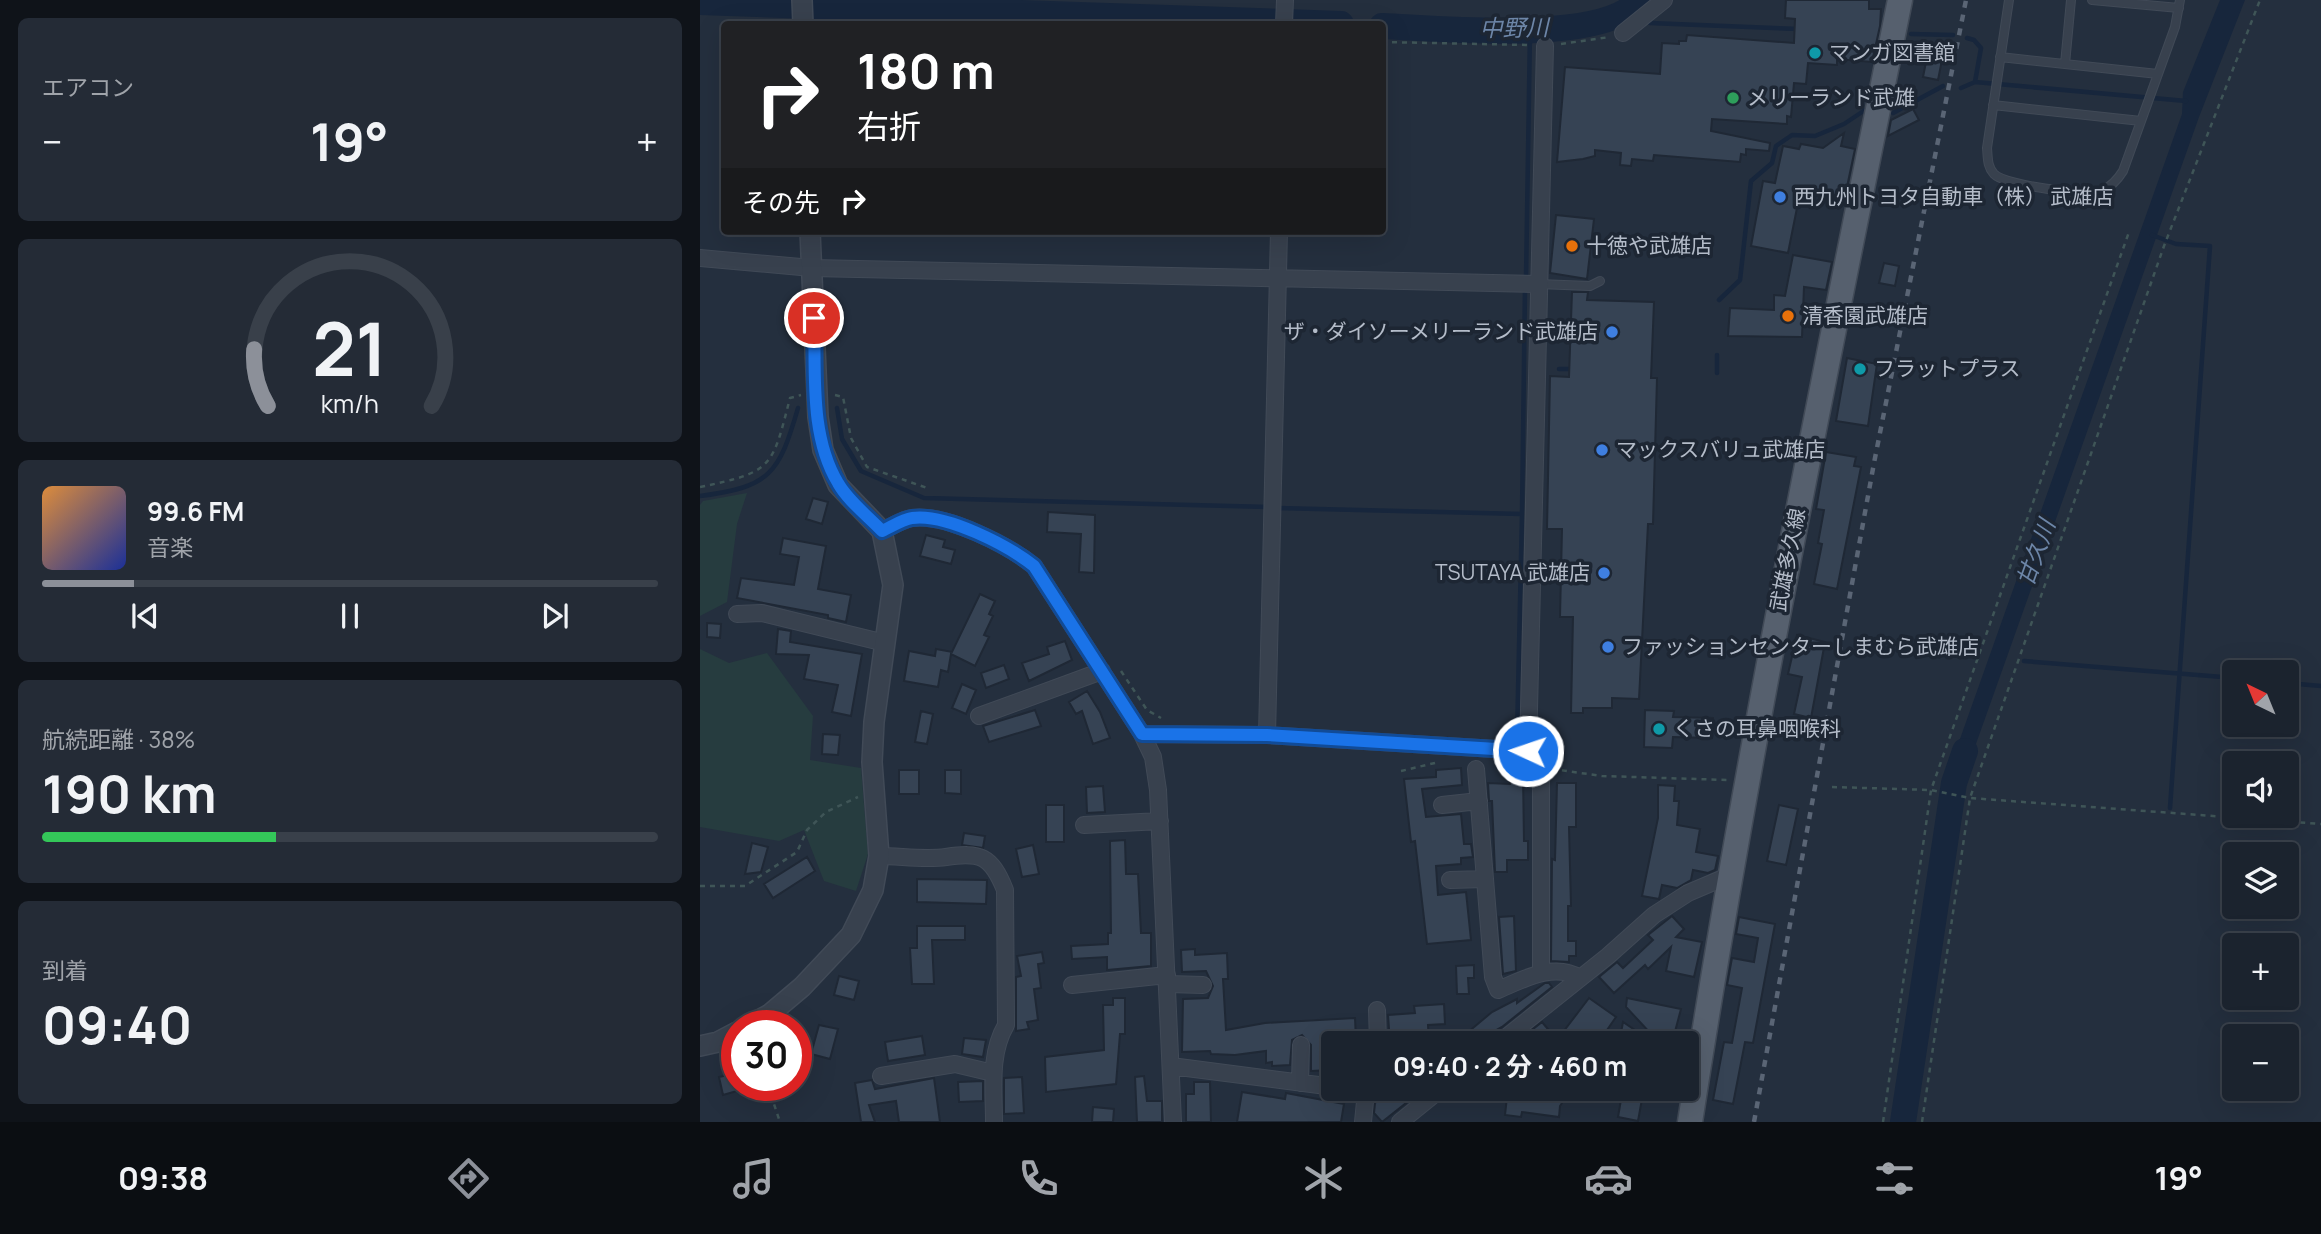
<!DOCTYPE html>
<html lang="ja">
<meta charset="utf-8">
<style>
:root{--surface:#1b232e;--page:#242b36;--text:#f1f3f6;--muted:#a0a4aa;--line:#39404a;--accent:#8c9099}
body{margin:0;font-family:Manrope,"Noto Sans JP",sans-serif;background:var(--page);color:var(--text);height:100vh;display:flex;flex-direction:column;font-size:26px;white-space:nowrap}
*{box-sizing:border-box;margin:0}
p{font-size:23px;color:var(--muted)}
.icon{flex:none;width:38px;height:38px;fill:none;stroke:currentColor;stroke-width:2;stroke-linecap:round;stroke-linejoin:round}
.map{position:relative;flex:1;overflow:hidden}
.details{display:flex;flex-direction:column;gap:18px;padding:18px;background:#0f1319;width:700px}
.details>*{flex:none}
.banner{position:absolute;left:21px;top:21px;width:665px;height:214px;border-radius:7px;box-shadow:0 7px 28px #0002,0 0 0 2px var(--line);background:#202124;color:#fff;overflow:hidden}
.needle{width:46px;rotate:317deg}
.controls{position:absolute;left:1522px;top:660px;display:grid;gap:14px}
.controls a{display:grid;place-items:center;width:77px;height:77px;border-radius:7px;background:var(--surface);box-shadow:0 7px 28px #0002,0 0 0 2px var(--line);font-size:35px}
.speed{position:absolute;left:21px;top:1010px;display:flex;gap:14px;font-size:35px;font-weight:700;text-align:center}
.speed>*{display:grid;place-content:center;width:91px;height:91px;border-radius:50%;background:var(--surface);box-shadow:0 7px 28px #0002,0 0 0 2px var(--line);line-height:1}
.speed .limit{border:10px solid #d22;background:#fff;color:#111}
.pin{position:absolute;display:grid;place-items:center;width:60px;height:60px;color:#fff;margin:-30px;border:4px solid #fff;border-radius:50%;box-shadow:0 2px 7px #0007}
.me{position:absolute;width:77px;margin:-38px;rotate:273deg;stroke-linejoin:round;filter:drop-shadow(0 0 5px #0008)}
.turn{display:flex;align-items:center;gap:24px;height:147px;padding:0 21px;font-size:32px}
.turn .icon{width:91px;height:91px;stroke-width:2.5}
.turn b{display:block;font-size:49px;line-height:60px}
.then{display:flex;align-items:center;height:66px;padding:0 21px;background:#0003;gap:14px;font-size:26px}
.big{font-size:52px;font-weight:700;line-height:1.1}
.details .card{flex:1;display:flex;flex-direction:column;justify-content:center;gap:10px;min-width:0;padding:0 24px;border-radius:10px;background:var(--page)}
.details .dial{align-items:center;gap:0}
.dial svg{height:182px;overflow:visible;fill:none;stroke:var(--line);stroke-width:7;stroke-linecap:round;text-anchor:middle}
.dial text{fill:var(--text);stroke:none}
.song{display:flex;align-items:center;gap:21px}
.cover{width:84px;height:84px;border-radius:10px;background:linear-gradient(135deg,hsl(30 70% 55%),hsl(230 70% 35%))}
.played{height:7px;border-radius:4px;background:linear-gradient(90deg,var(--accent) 15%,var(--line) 15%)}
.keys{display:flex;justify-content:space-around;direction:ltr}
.heat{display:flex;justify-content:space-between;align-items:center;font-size:38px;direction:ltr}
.charge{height:10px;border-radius:5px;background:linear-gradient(90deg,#34c759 38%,var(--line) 0)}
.trip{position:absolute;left:621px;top:1031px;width:378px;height:70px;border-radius:7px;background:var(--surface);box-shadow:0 7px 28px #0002,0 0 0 2px var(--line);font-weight:700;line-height:70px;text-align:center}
.menu{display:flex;height:112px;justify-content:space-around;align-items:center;background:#0b0e12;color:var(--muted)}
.menu .icon{width:49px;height:49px}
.menu .current{color:var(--accent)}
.menu b{font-size:32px;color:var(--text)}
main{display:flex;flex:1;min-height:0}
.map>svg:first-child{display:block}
</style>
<main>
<section class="details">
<div class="card"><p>エアコン</p>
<div class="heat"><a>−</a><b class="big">19°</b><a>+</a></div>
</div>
<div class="card dial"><svg viewBox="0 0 100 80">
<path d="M14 69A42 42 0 1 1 86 69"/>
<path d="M14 69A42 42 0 0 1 8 44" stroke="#8c9099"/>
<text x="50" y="56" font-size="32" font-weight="700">21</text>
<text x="50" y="72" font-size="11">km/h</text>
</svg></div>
<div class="card">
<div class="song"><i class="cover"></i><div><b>99.6 FM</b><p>音楽</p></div></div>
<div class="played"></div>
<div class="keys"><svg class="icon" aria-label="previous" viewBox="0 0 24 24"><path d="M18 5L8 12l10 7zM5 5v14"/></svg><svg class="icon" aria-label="pause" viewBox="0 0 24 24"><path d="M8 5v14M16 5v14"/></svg><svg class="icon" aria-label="next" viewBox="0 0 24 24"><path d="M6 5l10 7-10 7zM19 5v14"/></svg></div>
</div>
<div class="card"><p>航続距離 · 38%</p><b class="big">190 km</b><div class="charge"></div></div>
<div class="card"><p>到着</p><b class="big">09:40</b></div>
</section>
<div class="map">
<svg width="1621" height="1122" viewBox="0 0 1621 1122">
<rect width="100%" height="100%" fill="#242f3e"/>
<path fill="#263c3f" d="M47 493 37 524 27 602 0 616V505L3 501Z
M0 649 29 663 67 653 113 716 110 760 161 768 168 854 156 891 124 881 104 830 79 841 0 827Z"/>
<path fill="#17263c" d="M1520 0H1545L1499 117 1261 786 1244 784 1482 114 1483 92Z"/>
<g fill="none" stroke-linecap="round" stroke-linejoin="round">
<path stroke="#17263c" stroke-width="4.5" d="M950 23 1099 29
M1211 34 1253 35
M1267 38 1274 40 1281 48 1275 82 1486 101
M1261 88 1275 82
M1193 113 1243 86
M1452 235 1476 244 1510 246 1470 808
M826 279 830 31
M1019 300 1040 280 1051 181 1072 163 1076 146 1092 135 1115 136 1144 124 1165 110
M859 369H875
M1017 373V355
M137 408 142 439 161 471 224 498 569 507
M0 496C70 487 79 474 98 408
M577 508 822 514 825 288
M1324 661 1535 678
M1587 683 1621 686
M817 737 822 514"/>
<path stroke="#17263c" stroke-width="26" d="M0 2 641 24
M682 26C737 28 905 45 939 0
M1203 1122 1254 783 1265 751"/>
</g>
<path fill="#364354" stroke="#1f2835" stroke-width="2" d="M1086 0H1169V9H1181L1180 26 1172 62 1137 59V65L1108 63 1106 84 1094 83 1091 117 1087 116V124L1012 119 1011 131 1070 143 1069 151 1046 149V155L1041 154 1040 162 954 155 953 161 932 159 931 166 920 165 921 153 895 150V156L883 159 857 162 865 67 960 74 962 43 979 44V41H986L987 35 1094 43 1095 19 1085 18Z
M1228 52 1243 55 1238 80 1223 77Z
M1213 109 1219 120 1188 136 1191 120Z
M1144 133 1141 146 1155 149 1144 201 1100 193 1088 253 1051 246 1063 181 1075 183 1083 146 1099 149 1101 144 1123 148Z
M856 215 894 219 887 279 850 273Z
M1093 255 1132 262 1126 290 1104 287 1102 337 1028 336 1030 308 1074 310V295L1085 296Z
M1184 263 1199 266 1195 286 1179 283Z
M872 292H888L887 300 954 302 951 378H957L953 524H948L939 699 912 698V708H883V713H871L873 617H860L862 529H847L850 376 869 377Z
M1147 358 1177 364 1168 426 1136 421Z
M1126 452 1156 457 1154 466 1161 467 1137 589 1114 584 1122 544 1118 543 1124 510 1116 509Z
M113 498 128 502 122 524 106 519Z
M348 512 395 515 394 573 379 572 381 534 347 532Z
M226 535 245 540 243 547 255 550 251 564 220 556Z
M83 538 126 546 118 589 151 595 146 622 128 618V615L37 598 41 578 94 585 99 557 80 554Z
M280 594 295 601 289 614 293 616 284 635 289 637 275 666 251 654 248 672 241 670 238 687 204 681 209 651 235 656 236 649 252 652Z
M7 623 21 624 20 638 7 637Z
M78 629 91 631 90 642 162 654 151 716 132 712 138 685 104 679 109 655 76 654Z
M1097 635 1125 642 1111 718 1094 714 1102 677 1088 674Z
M365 641 372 660 329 681 322 663 349 654 347 647Z
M304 665 309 679 286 688 281 673Z
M262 684 276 690 266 714 252 708Z
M387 691 400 712 410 738 393 744 382 711 376 714 369 702Z
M335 710 341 726 289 742 283 726Z
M945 710 974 711 973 717 1013 718 1012 738 973 737 972 748 944 747Z
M221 711 233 714 227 744 215 742Z
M123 734 140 735 138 755 122 754Z
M761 768 762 785 722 789 726 817 761 814 764 844H771L773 857 761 858V864L736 866 738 895 766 892 771 940 727 944 715 841 711 842 704 779 736 777V770Z
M199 770H219V794H199Z
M245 770H261V794L245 793Z
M810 774H823L824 841H828V860H807V872H795L792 801H789L788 783 810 784Z
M857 783H876V827H869L871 906H868V941H876V956H869V962L851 961 852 859 855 860Z
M958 785 975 786 974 801H979L977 825 1000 829 996 852 1018 856 1015 870 1008 873 993 870 991 880 977 888 962 885 959 899 942 896 958 818Z
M403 786 405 812 387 813 386 787Z
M346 805H364V842H346Z
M1079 805 1098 809 1086 865 1067 861Z
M264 833 285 836 283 848 262 845Z
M425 840 426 874H438L441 933H451V966L407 970V957L372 959 371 946 408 944V933H411L410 841Z
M52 843 68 847 61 872 45 874Z
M333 845 339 874 322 877 316 849Z
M107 857 115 871 73 898 64 884Z
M217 879 287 880 286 904 217 902Z
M814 916 816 971 803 974 799 917Z
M972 916 984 929 976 937 1002 942 994 977 966 971 971 947 948 969 945 965 914 993 899 977 917 962 923 968 953 940 948 935Z
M1039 917 1075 924 1053 1043 1045 1042 1033 1104 1013 1100 1024 1042 1032 1043 1042 988 1027 985 1032 958 1054 962 1058 938 1036 934Z
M217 926H265V940H232L234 984H212L210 948H217Z
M495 949V955L527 953 528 979H523L526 1030 565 1023 655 1018 656 1040 629 1042 631 1070 611 1071V1045L602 1035 592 1040 590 1065 572 1066V1062L566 1063V1051L535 1055 511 1054 510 1051 482 1052 483 999 508 998 513 986 506 971 482 972 481 950Z
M342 952 344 963 338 964 341 988 334 989 338 1020 327 1022 329 1029 316 1031V977L321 976 317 956Z
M774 965V978H768L769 994H757L756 966Z
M139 976 159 981 154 1000 134 995Z
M845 983H849L852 987 802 1027 782 1038 787 1043H755L792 1012 817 999V1003Z
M413 998H425V1034H420L416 1084 346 1092 345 1057 404 1050 403 1005H413Z
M889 998 916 1017 898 1043 818 1041 842 1022 857 1040Z
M927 998 981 1009 972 1043H919L923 1022 951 1041 954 1037 926 1007Z
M744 1004 745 1024 728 1025 729 1043H690L688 1015 715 1013 714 1006Z
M119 1025 138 1029 130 1059 111 1054Z
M222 1036 225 1055 188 1061 185 1042Z
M264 1038 286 1040 283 1057 262 1054Z
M37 1073V1091L23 1095 19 1077Z
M444 1076 447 1101H462V1122H437L435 1077Z
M322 1077 324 1113 304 1114V1078Z
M234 1078 240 1122H199L196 1101 169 1105 175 1122H161L155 1083 172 1080 175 1089Z
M283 1081V1101L259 1102 258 1082Z
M494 1082H510L511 1122H486V1094H494Z
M693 1088H725L682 1122 674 1113 675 1103Z
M808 1088H872L860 1106 859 1117 822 1112 821 1117 805 1115Z
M923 1088H944L938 1121 918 1117Z
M542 1092 585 1099 586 1093 644 1104 641 1122H537Z
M393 1107 414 1109 413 1122H392Z"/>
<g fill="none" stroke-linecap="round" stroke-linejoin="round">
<g stroke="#414a57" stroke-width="10">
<path id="service" d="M1309 0 1287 148C1288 158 1287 166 1294 174 1306 186 1386 196 1403 190 1412 186 1418 179 1423 171L1475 27 1480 0
M1392 0 1479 8
M1300 57 1458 74
M1365 64 1371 0
M1293 105 1441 121
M838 284 890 286 900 281"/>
</g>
<g stroke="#414a57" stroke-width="18">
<path id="minor" d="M584 24 585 0
M923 33 964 0
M0 258 112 268 838 284
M182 531C191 527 203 519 212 518 246 513 309 546 334 566L442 734 453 757 458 790 473 1122
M37 614 62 613 185 643
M279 716 402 671
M442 734 567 735 828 751 845 46
M567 735 579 231
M776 769 793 977 798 990C824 979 854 962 880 978
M841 780V972
M742 805 779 801
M384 825 460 821
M179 856C200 856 225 860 246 857 280 852 291 855 305 890L306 1025C289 1054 294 1089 294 1122
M750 880 785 879
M468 984 503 985
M372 985 467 975
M677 1010 678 1043
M799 1043 908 956 954 915 988 893 1028 876
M471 1066 634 1087
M181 1076 255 1064 293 1073
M600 1083 601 1045
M646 1088 666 1091 663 1122
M700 1122 742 1088"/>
</g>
<g stroke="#414a57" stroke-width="22">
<path id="tertiary" d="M102 0 103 24
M48 1026 70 1014 102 987 151 935 173 890 179 856 172 762 174 722 193 585 182 531 138 485 123 450 118 417 110 231
M0 1046 18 1042 37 1032"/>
</g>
<g stroke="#414a57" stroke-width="27">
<path id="primary" d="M990 1122C1048 746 1125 373 1200 0"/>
</g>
<path stroke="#3f5557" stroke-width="2.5" stroke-dasharray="5 5" stroke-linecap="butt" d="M682 42 830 45
M861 44 910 37
M135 395 143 397 151 438 167 467 230 489
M0 487C73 472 72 468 90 398L101 395
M421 671 447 710 461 718
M852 769 902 776 1027 780
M701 771 739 762
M1132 787 1231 790 1270 798 1621 824
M0 886H45L97 852 107 830 126 812 158 797
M73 1085 71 1095 80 1122
M1183 1122 1231 790 1429 232
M1222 1122 1270 798 1464 246 1560 0"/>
<use href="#service" stroke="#38414e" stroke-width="8"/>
<use href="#minor" stroke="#38414e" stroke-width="16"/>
<use href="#tertiary" stroke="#38414e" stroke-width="19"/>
<use href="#primary" stroke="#56606e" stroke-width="24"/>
<path stroke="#5a6575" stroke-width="4.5" stroke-dasharray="7 7" stroke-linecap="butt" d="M1054 1122 1174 463 1266 0"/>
</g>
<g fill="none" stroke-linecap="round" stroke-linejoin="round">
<g stroke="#114b97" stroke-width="18">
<path id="route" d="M114 318C116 371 109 435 138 483 148 501 168 516 182 531 191 527 203 519 212 518 246 513 309 546 334 566L442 734 567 735 828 751"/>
</g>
<use href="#route" stroke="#1a73e8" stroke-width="12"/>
</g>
<g fill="#0f9aa8" stroke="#1d2633" stroke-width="2.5">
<circle cx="1115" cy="53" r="7"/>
<circle cx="1160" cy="369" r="7"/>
<circle cx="959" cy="729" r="7"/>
</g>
<circle fill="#2e9e5b" stroke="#1d2633" stroke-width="2.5" cx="1033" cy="98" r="7"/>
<g fill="#3f7fe0" stroke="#1d2633" stroke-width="2.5">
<circle cx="1080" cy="197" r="7"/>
<circle cx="912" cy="332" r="7"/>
<circle cx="902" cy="450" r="7"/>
<circle cx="904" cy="573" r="7"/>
<circle cx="908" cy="647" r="7"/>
</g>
<g fill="#e8710a" stroke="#1d2633" stroke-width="2.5">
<circle cx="872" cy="246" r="7"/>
<circle cx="1088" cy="316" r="7"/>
</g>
<g text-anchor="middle" stroke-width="7" stroke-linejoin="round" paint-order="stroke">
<g font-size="21" fill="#b4bcc9" stroke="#1d2633" text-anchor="start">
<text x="1129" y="60">マンガ図書館</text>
<text x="1047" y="105">メリーランド武雄</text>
<text x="1094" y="204">西九州トヨタ自動車（株） 武雄店</text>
<text x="886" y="253">十徳や武雄店</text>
<text x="1102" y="323">清香園武雄店</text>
<text x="898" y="339" text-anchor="end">ザ・ダイソーメリーランド武雄店</text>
<text x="1174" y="376">フラットプラス</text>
<text x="916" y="457">マックスバリュ武雄店</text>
<text x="890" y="580" text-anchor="end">TSUTAYA 武雄店</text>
<text x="922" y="654">ファッションセンターしまむら武雄店</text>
<text x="973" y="736">くさの耳鼻咽喉科</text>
</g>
<g font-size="21" fill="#b4bcc9" stroke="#1d2633">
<text transform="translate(1088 560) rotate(-79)" y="7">武雄多久線</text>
</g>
<g font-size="23" font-style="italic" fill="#6d86a8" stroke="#1d2633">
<text transform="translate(814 28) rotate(-1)" y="8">中野川</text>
<text transform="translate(1336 553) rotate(-70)" y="8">甘久川</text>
</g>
</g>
</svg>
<div class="controls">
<a><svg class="needle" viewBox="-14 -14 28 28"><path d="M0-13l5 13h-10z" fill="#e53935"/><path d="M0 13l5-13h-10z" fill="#a0a4aa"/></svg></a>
<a><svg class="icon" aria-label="sound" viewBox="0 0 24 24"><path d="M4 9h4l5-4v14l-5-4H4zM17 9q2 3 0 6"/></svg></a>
<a><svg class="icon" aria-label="layers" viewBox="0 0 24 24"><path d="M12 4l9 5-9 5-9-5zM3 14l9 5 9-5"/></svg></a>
<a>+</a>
<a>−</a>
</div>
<div class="speed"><div class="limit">30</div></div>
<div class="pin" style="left:114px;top:318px;background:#d93025"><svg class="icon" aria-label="arrive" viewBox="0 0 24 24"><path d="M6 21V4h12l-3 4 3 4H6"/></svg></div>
<svg class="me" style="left:828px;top:751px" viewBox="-20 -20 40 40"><circle r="17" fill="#1a73e8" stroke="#fff" stroke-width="3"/><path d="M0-11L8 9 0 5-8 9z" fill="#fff"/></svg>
<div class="trip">09:40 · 2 分 · 460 m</div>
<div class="banner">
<div class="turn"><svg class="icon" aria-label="right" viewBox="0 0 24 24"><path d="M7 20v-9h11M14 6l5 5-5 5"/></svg><div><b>180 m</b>右折</div></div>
<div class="then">その先<svg class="icon" aria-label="right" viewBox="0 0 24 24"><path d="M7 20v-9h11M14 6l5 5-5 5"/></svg></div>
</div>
</div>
</main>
<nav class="menu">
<b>09:38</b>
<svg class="icon current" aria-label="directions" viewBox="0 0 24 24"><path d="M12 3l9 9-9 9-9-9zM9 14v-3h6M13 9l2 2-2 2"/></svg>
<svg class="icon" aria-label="music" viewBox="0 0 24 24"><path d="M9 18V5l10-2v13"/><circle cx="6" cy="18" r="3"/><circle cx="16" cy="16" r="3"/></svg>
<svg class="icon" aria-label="phone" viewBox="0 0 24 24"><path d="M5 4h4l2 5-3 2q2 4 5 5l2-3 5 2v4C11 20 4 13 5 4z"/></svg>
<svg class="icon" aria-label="climate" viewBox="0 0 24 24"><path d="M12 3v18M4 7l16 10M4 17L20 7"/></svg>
<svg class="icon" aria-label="car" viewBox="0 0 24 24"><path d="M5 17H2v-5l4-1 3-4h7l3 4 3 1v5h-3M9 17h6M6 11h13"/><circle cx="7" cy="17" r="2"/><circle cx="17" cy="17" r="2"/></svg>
<svg class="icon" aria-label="filters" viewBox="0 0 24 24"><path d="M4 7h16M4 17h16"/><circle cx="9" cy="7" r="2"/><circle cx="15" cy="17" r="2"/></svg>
<b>19°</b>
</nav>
